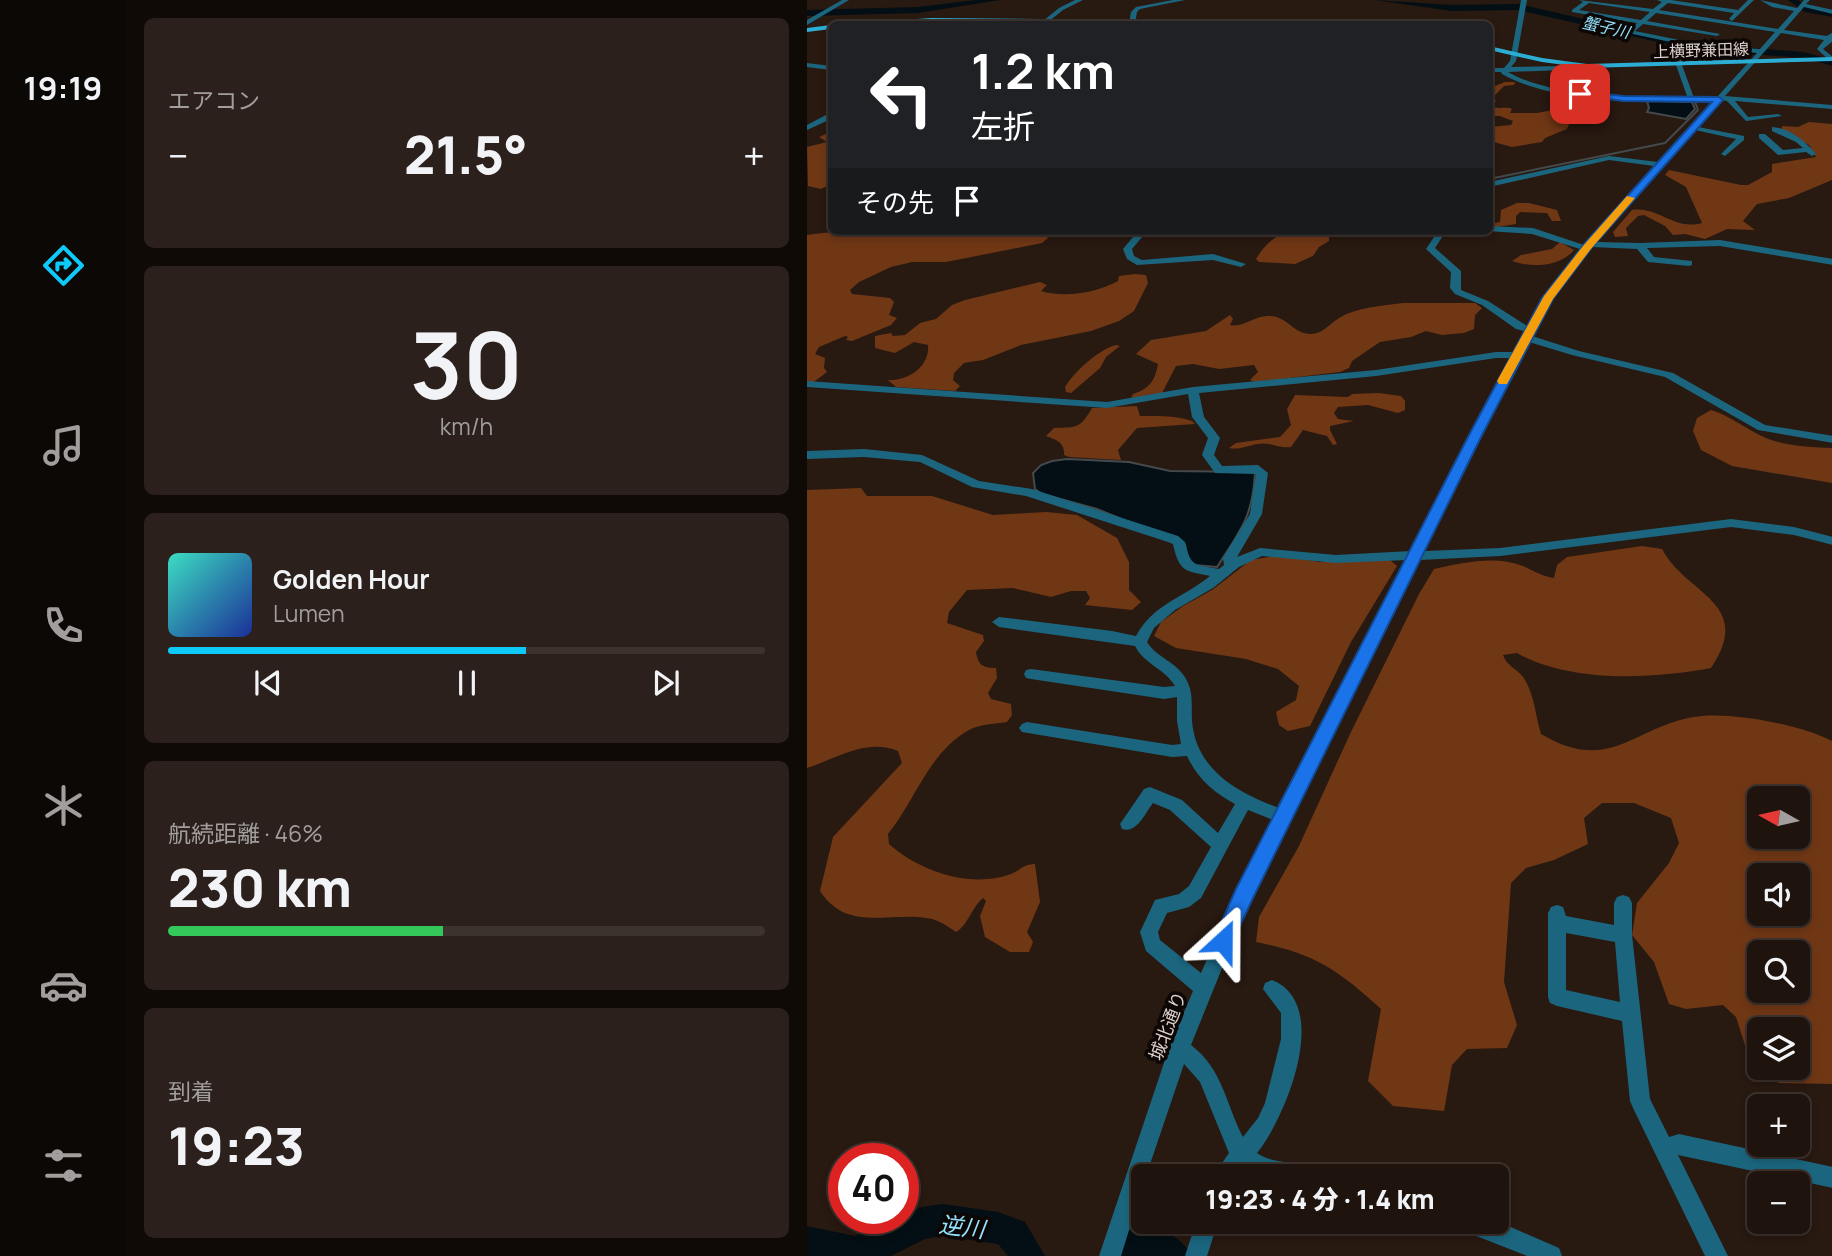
<!DOCTYPE html>
<html lang="ja">
<meta charset="utf-8">
<style>
:root{--surface:#1e130d;--page:#2b201b;--text:#f1f3f6;--muted:#a19e9d;--line:#3c322e;--accent:#0ecafa}
body{margin:0;font-family:Manrope,"Noto Sans JP",sans-serif;background:var(--page);color:var(--text);height:100vh;display:flex;flex-direction:column;font-size:26px;white-space:nowrap}
*{box-sizing:border-box;margin:0}
p{font-size:23px;color:var(--muted)}
.icon{flex:none;width:38px;height:38px;fill:none;stroke:currentColor;stroke-width:2;stroke-linecap:round;stroke-linejoin:round}
.map{position:relative;flex:1;overflow:hidden}
.panel{display:flex;flex-direction:column;gap:18px;padding:18px;background:#100a07;width:681px}
.panel>*{flex:none}
.guide{position:absolute;left:21px;top:21px;width:665px;height:214px;border-radius:10px;box-shadow:0 4px 10px #0003,0 0 0 2px var(--line);background:#202124;color:#fff;overflow:hidden}
.needle{width:46px;rotate:278deg}
.fabs{position:absolute;left:940px;top:786px;display:grid;gap:14px}
.fabs a{display:grid;place-items:center;width:63px;height:63px;border-radius:10px;background:var(--surface);box-shadow:0 4px 10px #0003,0 0 0 2px var(--line);font-size:35px}
.speed{position:absolute;left:21px;top:1143px;display:flex;gap:14px;font-size:35px;font-weight:700;text-align:center}
.speed>*{display:grid;place-content:center;width:91px;height:91px;border-radius:50%;background:var(--surface);box-shadow:0 4px 10px #0003,0 0 0 2px var(--line);line-height:1}
.speed .limit{border:10px solid #d22;background:#fff;color:#111}
.pin{position:absolute;display:grid;place-items:center;width:60px;height:60px;color:#fff;margin:-30px;border-radius:14px;box-shadow:0 4px 10px #0006}
.me{position:absolute;width:77px;margin:-38px;rotate:24deg;stroke-linejoin:round;filter:drop-shadow(0 0 5px #0008)}
.turn{display:flex;align-items:center;gap:24px;height:147px;padding:0 28px;font-size:32px}
.turn .icon{width:91px;height:91px;stroke-width:2.5}
.turn b{display:block;font-size:49px;line-height:60px}
.then{display:flex;align-items:center;height:66px;padding:0 28px;background:#0003;gap:14px;font-size:26px}
.big{font-size:52px;font-weight:800;line-height:1.1}
.panel .widget{flex:1;display:flex;flex-direction:column;justify-content:center;gap:10px;min-width:0;padding:0 24px;border-radius:10px;background:var(--page)}
.panel .dial{align-items:center;gap:0}
.dial b{font-size:91px;line-height:1}
.song{display:flex;align-items:center;gap:21px}
.cover{width:84px;height:84px;border-radius:10px;background:linear-gradient(135deg,hsl(170 70% 55%),hsl(230 70% 35%))}
.played{height:7px;border-radius:4px;background:linear-gradient(90deg,var(--accent) 60%,var(--line) 60%)}
.keys{display:flex;justify-content:space-around;direction:ltr}
.heat{display:flex;justify-content:space-between;align-items:center;font-size:38px;direction:ltr}
.charge{height:10px;border-radius:5px;background:linear-gradient(90deg,#34c759 46%,var(--line) 0)}
.trip{position:absolute;left:324px;top:1164px;width:378px;height:70px;border-radius:10px;background:var(--surface);box-shadow:0 4px 10px #0003,0 0 0 2px var(--line);font-weight:800;line-height:70px;text-align:center}
main{display:flex;flex:1;min-height:0}
.dock{display:flex;flex-direction:column;width:126px;justify-content:space-around;align-items:center;background:#0c0805;color:var(--muted)}
.dock .icon{width:49px;height:49px}
.dock .current{color:var(--accent)}
.dock b{font-size:32px;color:var(--text)}
.map>svg:first-child{display:block}
</style>
<main>
<nav class="dock">
<b>19:19</b>
<svg class="icon current" aria-label="directions" viewBox="0 0 24 24"><path d="M12 3l9 9-9 9-9-9zM9 14v-3h6M13 9l2 2-2 2"/></svg>
<svg class="icon" aria-label="music" viewBox="0 0 24 24"><path d="M9 18V5l10-2v13"/><circle cx="6" cy="18" r="3"/><circle cx="16" cy="16" r="3"/></svg>
<svg class="icon" aria-label="phone" viewBox="0 0 24 24"><path d="M5 4h4l2 5-3 2q2 4 5 5l2-3 5 2v4C11 20 4 13 5 4z"/></svg>
<svg class="icon" aria-label="climate" viewBox="0 0 24 24"><path d="M12 3v18M4 7l16 10M4 17L20 7"/></svg>
<svg class="icon" aria-label="car" viewBox="0 0 24 24"><path d="M5 17H2v-5l4-1 3-4h7l3 4 3 1v5h-3M9 17h6M6 11h13"/><circle cx="7" cy="17" r="2"/><circle cx="17" cy="17" r="2"/></svg>
<svg class="icon" aria-label="filters" viewBox="0 0 24 24"><path d="M4 7h16M4 17h16"/><circle cx="9" cy="7" r="2"/><circle cx="15" cy="17" r="2"/></svg>
</nav>
<section class="panel">
<div class="widget"><p>エアコン</p>
<div class="heat"><a>−</a><b class="big">21.5°</b><a>+</a></div>
</div>
<div class="widget dial"><b>30</b><p>km/h</p></div>
<div class="widget">
<div class="song"><i class="cover"></i><div><b>Golden Hour</b><p>Lumen</p></div></div>
<div class="played"></div>
<div class="keys"><svg class="icon" aria-label="previous" viewBox="0 0 24 24"><path d="M18 5L8 12l10 7zM5 5v14"/></svg><svg class="icon" aria-label="pause" viewBox="0 0 24 24"><path d="M8 5v14M16 5v14"/></svg><svg class="icon" aria-label="next" viewBox="0 0 24 24"><path d="M6 5l10 7-10 7zM19 5v14"/></svg></div>
</div>
<div class="widget"><p>航続距離 · 46%</p><b class="big">230 km</b><div class="charge"></div></div>
<div class="widget"><p>到着</p><b class="big">19:23</b></div>
</section>
<div class="map">
<svg width="1026" height="1256" viewBox="0 0 1026 1256">
<rect width="100%" height="100%" fill="#281911"/>
<path fill="#703715" fill-rule="evenodd" d="M698 82H708L707 85 697 86 686 97 689 101 684 106C691 110 698 106 705 109L703 113H730L751 109 772 117 763 122 760 129 738 138 735 142 705 147 683 141V127L704 125 706 121 693 116H683V88Z
M1002 122 1025 124V180L982 198 950 204 936 221 948 230 920 229 898 239 878 234 866 235 858 226 837 215 831 216 819 228 821 236 808 237 806 232 825 210C851 206 868 231 895 223L879 187 858 175 862 170 934 185H941L965 172V164L1009 157 1002 145 975 130V126L991 127Z
M19 134H24V177L19 182 22 185 14 189 1 186 0 147 20 142 12 137Z
M710 203H722L750 210 754 221H745L740 213 713 212 709 216V224L683 228V224L693 222 694 210Z
M123 231C139 231 153 233 168 235 188 236 225 224 241 238L235 243 139 262H105L84 267 52 282 43 290 45 294 83 298 87 302 82 315 90 318 84 325 45 341 39 340 41 337 38 336 12 347 8 354 18 358 17 368 20 372 0 387V235C40 228 82 237 123 231Z
M522 231V241L512 247 506 256 488 264 452 262 449 259C469 226 488 231 522 231Z
M753 242 767 250C753 267 724 268 705 261L714 255 745 249Z
M328 274 339 275 341 283 327 311 312 321 284 331 214 345 176 360 157 363 147 373 146 380 153 386 148 391 89 387 81 380C101 381 123 367 121 345L107 342 88 353 68 348V336L84 333 86 336 98 335 113 323 129 319 145 305 158 300 233 282 240 285 234 291C258 298 289 293 311 281L312 276Z
M596 303H668L675 308 668 315 667 329 657 333 635 335 619 331 604 337 573 342 545 361 542 368 533 372 447 382 443 380 451 372 447 365 412 369 386 364 369 366 355 393 324 398 326 394C342 389 348 381 351 364L329 354 344 340 399 331 423 315 426 319 423 325C435 328 448 316 460 316 481 315 485 334 504 334 516 334 522 324 532 318 550 307 575 306 596 303Z
M309 345 313 346 299 357 293 368 264 393 259 392 258 387C268 371 291 350 309 345Z
M572 393 594 396 598 401V410L591 413 561 405 531 407 527 413 531 419 547 421 523 426V430L530 444 526 445 520 436 496 430 484 447C474 448 470 445 462 444 447 441 436 451 422 448L429 443 473 437 484 425 480 409 488 395 541 397 545 394Z
M330 406 333 416C352 416 366 415 385 421L388 424 330 428 311 450 314 460 262 457 257 455C258 442 249 440 239 436L247 428C270 427 273 429 285 408Z
M904 410C924 416 940 430 959 438 979 446 1004 447 1025 448V483L925 466 894 450 886 431 890 418Z
M54 488 60 496H125L186 515 239 512 270 515 310 538 322 562V590L334 602 325 610 278 605 283 598 279 591H264L244 597 206 588 160 590 142 612 140 623 176 635 177 641 169 652C171 665 176 668 189 668L190 678 181 693 184 699 204 704 205 715 200 722C188 724 173 724 162 730 122 752 108 801 81 834L82 844C112 871 163 889 204 874 214 870 216 864 228 864L233 902 220 932 226 942 222 952H203L178 937 173 916 179 901 176 898C164 908 162 924 149 932 142 927 133 921 125 919 84 910 41 934 13 891L26 837 95 763 91 751C59 738 31 758 0 768V490Z
M835 546 855 549C879 595 948 602 904 668 845 679 763 683 710 653L696 655C699 666 713 670 718 680 728 697 728 715 734 734 806 777 829 722 895 716 929 713 995 725 1025 741V1084L972 1083 944 1064 929 1017 916 1005 879 1009 862 1004 847 962 825 935 830 903 862 863 872 843 864 818 827 803H795L777 818 781 844 747 860 719 868 704 883 697 982 710 1025 700 1048 660 1049 645 1065 637 1111 586 1106 561 1081 574 1009C530 969 508 954 449 942L452 917 492 846 543 734 612 594 627 569C655 563 688 555 716 566 727 571 734 576 747 578L750 565 760 557ZM952 798H990V836H952ZM952 875H990V914H952ZM952 952H990V990H952ZM952 1029H990V1068H952Z
M474 555 512 562 582 559 590 566 544 642 503 726 481 731 472 725 469 712 489 700 492 686 471 669 439 659 369 648 347 636 354 622 376 606 405 590 444 560Z"/>
<path fill="#030f14" stroke="#444a4c" stroke-width="2" d="M840 101 885 102 888 109 879 119 840 112 842 108Z
M260 459 322 462 363 471 448 472C446 517 433 531 410 567L388 565 381 559 378 545 290 509 235 494 228 489 226 473 234 465 245 461Z"/>
<g fill="none" stroke-linecap="round" stroke-linejoin="round">
<path stroke="#444a4c" stroke-width="2" d="M873 62 876 54 872 48 875 45
M682 179 858 143 891 110 887 99"/>
<path fill="#030f14" fill-rule="evenodd" d="M169 0H193L111 13 0 16V10L111 7Z
M567 0 645 5 712 4 881 43 996 52 1026 60V66L996 58 881 49 712 10 645 11Z
M981 0H991L1003 8 1026 11V17L998 12Z
M136 1204 191 1212 218 1222 238 1256H201L191 1244 136 1236 118 1239 84 1256H0V1226L48 1236 90 1218H96V1215L115 1207Z
M327 1229C351 1228 374 1233 384 1256H314L310 1246 315 1234Z"/>
<path fill="#1b667e" fill-rule="evenodd" d="M35 0H42L0 25V20Z
M268 0H276L256 10 241 22 236 21 252 8Z
M366 0H378L333 9 330 12 328 24H322L324 12 329 7Z
M714 0H720L709 61 704 67 755 66 763 63 766 65 756 70 701 72C744 97 830 100 880 96L869 65 872 63 875 65 887 98 884 100C830 104 742 101 695 74L694 72H682V68H697L703 61Z
M772 0 846 9 855 2 850 0H864L931 10 941 0H947L925 21 922 19 927 13 861 3 852 10 971 29 987 11 965 7 953 0 990 8 997 0H1003L999 4 1026 10V14L997 7 977 30 1020 36 1026 32V41L1016 49 1026 57V61L1022 60 1010 49 1017 40 974 33 918 96 1026 105V109L928 101 941 117 971 114 975 116 939 121 920 101 914 100 891 127 937 136V140L918 156 914 154 929 139 888 130 790 242 833 243 913 240 1026 259V265L913 246 840 248 847 257 885 261V265L882 266 841 262 830 249 785 247 745 299 725 336 772 351 866 373 958 425 1026 436V443L951 430 858 377 765 355 722 342 618 551 693 548 924 519 987 527 1026 537V545L987 535 924 527 693 556 613 560 443 899 384 1045C416 1069 419 1105 436 1137L451 1118 458 1103 474 1039V1013L456 989 458 983 465 980C526 1004 478 1119 450 1153 468 1166 495 1160 516 1168L519 1176H450L436 1169 430 1176H406L422 1153 393 1082 377 1064 339 1176H336V1185L314 1256H292L362 1048 386 991 339 951 333 932 348 900 372 894 382 886 404 847 363 810 346 803C338 813 330 834 315 829L313 824 337 789 343 787 375 800 411 833 428 804C407 793 390 778 380 756L365 757 215 732 212 728 215 724 220 722 365 745 374 744 370 721V697L357 699 224 679 219 678 217 674 219 670 224 669 357 687 368 686C358 669 337 664 328 646L192 627 185 622 192 617 305 631 329 636C346 604 376 598 403 576 378 571 372 572 366 544L361 542 219 496 165 487 113 462 57 457 0 459V451L57 449 115 455 172 481 225 489 371 536 378 542C384 568 387 564 412 569L417 565 416 558 443 514 449 474 408 473 395 455 401 438 385 417 381 394 300 408 0 387V381L300 402 386 387 569 370 689 352H707L717 331 709 329 675 305 648 294 643 288 644 272 619 249 631 231H639L628 248 654 271V290L681 301 720 326 738 296 773 249 725 234 680 231H682V226L726 228 777 245 847 166 802 160 682 187V182L802 156 851 162 950 53 897 49 821 33 830 23 765 12V10L776 2ZM782 3 843 12 834 20 772 10ZM849 13 968 32 953 49 897 45 828 31 836 24 910 36 913 34 840 21ZM689 358H704L604 551 529 555 453 548 430 557 455 514 461 473 451 465 415 466 407 455 413 438 397 417 392 393 569 376ZM455 556 529 563 600 560 472 808C431 793 389 770 385 721 384 706 387 693 379 679 370 662 350 658 340 642L347 628 368 610 406 588 432 567ZM441 810 466 820 430 890 394 973 353 940 351 932 360 913 382 907 394 898Z
M0 63 24 66V70L0 67Z
M21 114H24V119L0 130V125Z
M965 127C983 128 998 141 1009 154L1005 156 999 152 971 155 952 138V134H958L976 150 996 148 989 142 965 131Z
M331 231H340L325 249 327 256 335 260 406 254 439 264 434 267 406 260 330 265 320 259 316 249Z
M816 895 822 897 825 903V935L843 1099 862 1137 872 1134 1026 1167V1188L871 1155 921 1256H898L826 1108 823 1101 815 1021 750 1006 743 1003 741 997V913L744 907 750 905 756 907 759 916 807 925V903L810 897ZM759 933 808 942 813 1002 759 990Z
M690 1221 752 1248 755 1256H720L654 1230 651 1222Z
M389 1222H411L400 1256H378Z"/>
<path fill="#2cadd4" fill-rule="evenodd" d="M124 18 556 22 560 24H42Z
M24 25V29L0 32V28Z
M682 46 735 58 780 64 1026 57V61L780 68 735 62 682 50Z"/>
</g>
<path fill="#1a73e8" stroke="#114b97" stroke-width="2" d="M773 91 816 96 912 97 916 100 786 246 746 299 674 437 445 900 423 948 416 951 409 948 406 941 429 889 661 437 735 298 779 242 905 102 816 101 770 95Z"/>
<path fill="#f59e0b" d="M820 196 828 198 783 250 746 299 700 384H692L690 381 737 296 776 246Z"/>
<g text-anchor="middle" stroke-width="7" stroke-linejoin="round" paint-order="stroke">
<g font-size="16" font-style="italic" fill="#92e1fe" stroke="#0c0604">
<text transform="translate(799 27) rotate(13)" y="6">蟹子川</text>
</g>
<g font-size="16" fill="#ddd2cd" stroke="#0c0604">
<text transform="translate(894 50) rotate(-2)" y="6">上横野兼田線</text>
</g>
<g font-size="18" fill="#ddd2cd" stroke="#0c0604">
<text transform="translate(361 1026) rotate(-69)" y="6">城北通り</text>
</g>
<g font-size="23" font-style="italic" fill="#92e1fe" stroke="#0c0604">
<text transform="translate(155 1227) rotate(7)" y="8">逆川</text>
</g>
</g>
</svg>
<div class="fabs">
<a><svg class="needle" viewBox="-14 -14 28 28"><path d="M0-13l5 13h-10z" fill="#e53935"/><path d="M0 13l5-13h-10z" fill="#a19e9d"/></svg></a>
<a><svg class="icon" aria-label="sound" viewBox="0 0 24 24"><path d="M4 9h4l5-4v14l-5-4H4zM17 9q2 3 0 6"/></svg></a>
<a><svg class="icon" aria-label="search" viewBox="0 0 24 24"><circle cx="10" cy="10" r="6"/><path d="M15 15l6 6"/></svg></a>
<a><svg class="icon" aria-label="layers" viewBox="0 0 24 24"><path d="M12 4l9 5-9 5-9-5zM3 14l9 5 9-5"/></svg></a>
<a>+</a>
<a>−</a>
</div>
<div class="speed"><div class="limit">40</div></div>
<div class="pin" style="left:773px;top:94px;background:#d93025"><svg class="icon" aria-label="arrive" viewBox="0 0 24 24"><path d="M6 21V4h12l-3 4 3 4H6"/></svg></div>
<svg class="me" style="left:416px;top:941px" viewBox="-20 -20 40 40"><path d="M0-17L14 15 0 8-14 15z" fill="#1a73e8" stroke="#fff" stroke-width="4"/></svg>
<div class="trip">19:23 · 4 分 · 1.4 km</div>
<div class="guide">
<div class="turn"><svg class="icon" aria-label="left" viewBox="0 0 24 24"><path d="M17 20v-9H6M10 6l-5 5 5 5"/></svg><div><b>1.2 km</b>左折</div></div>
<div class="then">その先<svg class="icon" aria-label="arrive" viewBox="0 0 24 24"><path d="M6 21V4h12l-3 4 3 4H6"/></svg></div>
</div>
</div>
</main>
